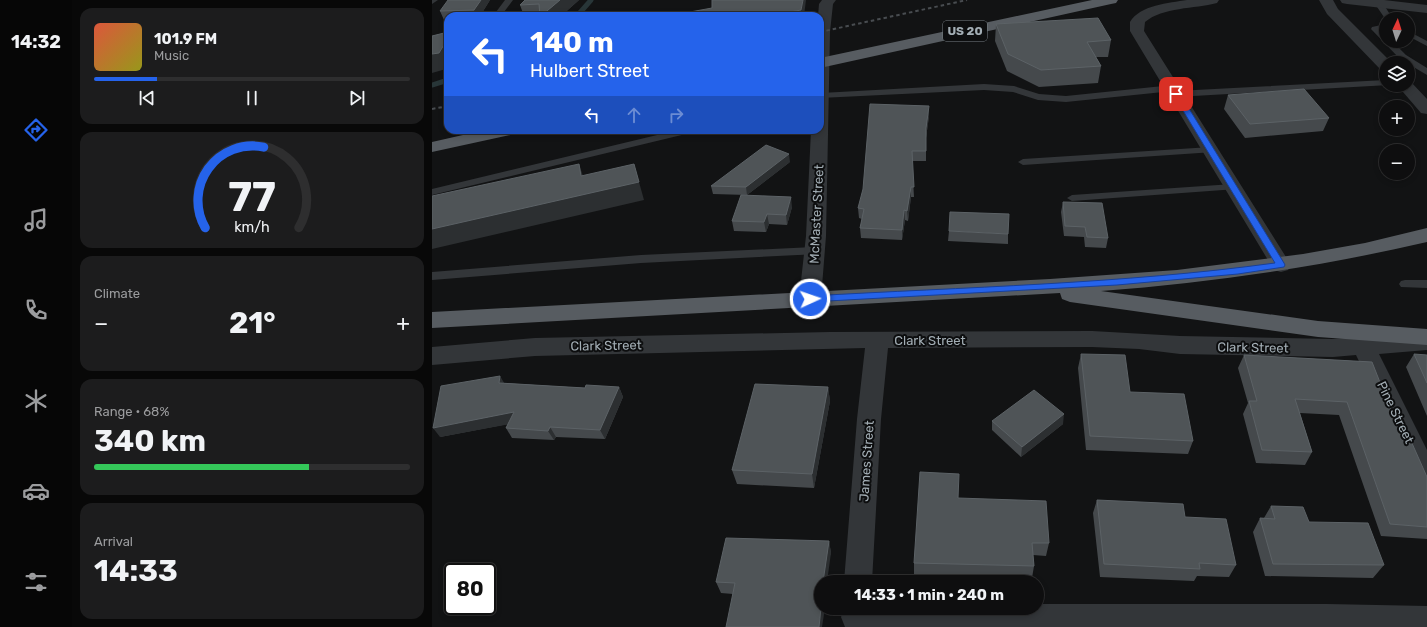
<!DOCTYPE html>
<meta charset="utf-8">
<style>
:root{--surface:#0e0e0f;--page:#1c1c1d;--text:#f1f3f6;--muted:#9b9c9e;--line:#2e2e2f;--accent:#2563eb}
body{margin:0;font-family:Rubik,sans-serif;background:var(--page);color:var(--text);height:100vh;display:flex;flex-direction:column;font-size:15px;white-space:nowrap}
*{box-sizing:border-box;margin:0}
p{font-size:13px;color:var(--muted)}
.icon{flex:none;width:22px;height:22px;fill:none;stroke:currentColor;stroke-width:2;stroke-linecap:round;stroke-linejoin:round}
.map{position:relative;flex:1;overflow:hidden}
.side{display:flex;flex-direction:column;gap:8px;padding:8px;background:#080808;width:360px}
.side>*{flex:none}
.hud{position:absolute;left:12px;top:12px;width:380px;height:122px;border-radius:12px;box-shadow:0 2px 6px #0003,0 0 0 1px var(--line);background:#2563eb;color:#fff;overflow:hidden}
.needle{width:26px;rotate:4deg}
.fabs{position:absolute;left:947px;top:12px;display:grid;gap:8px}
.fabs a{display:grid;place-items:center;width:36px;height:36px;border-radius:50%;background:var(--surface);box-shadow:0 2px 6px #0003,0 0 0 1px var(--line);font-size:20px}
.speed{position:absolute;left:12px;top:563px;display:flex;gap:8px;font-size:20px;font-weight:700;text-align:center}
.speed>*{display:grid;place-content:center;width:52px;height:52px;border-radius:50%;background:var(--surface);box-shadow:0 2px 6px #0003,0 0 0 1px var(--line);line-height:1}
.speed .limit{border:2px solid #111;border-radius:6px;background:#fff;color:#111}
.pin{position:absolute;display:grid;place-items:center;width:34px;height:34px;color:#fff;margin:-17px;border-radius:8px;box-shadow:0 2px 6px #0006}
.me{position:absolute;width:44px;margin:-22px;rotate:87deg;stroke-linejoin:round;filter:drop-shadow(0 0 3px #0008)}
.turn{display:flex;align-items:center;gap:14px;height:84px;padding:0 20px;font-size:18px}
.turn .icon{width:52px;height:52px;stroke-width:2.5}
.turn b{display:block;font-size:28px;line-height:34px}
.lanes{display:flex;align-items:center;height:38px;padding:0 20px;background:#0003;justify-content:center;gap:20px;direction:ltr}
.lanes .off{opacity:.35}
.big{font-size:30px;font-weight:700;line-height:1.1}
.side .tile{flex:1;display:flex;flex-direction:column;justify-content:center;gap:6px;min-width:0;padding:0 14px;border-radius:12px;background:var(--page)}
.side .dial{align-items:center;gap:0}
.dial svg{height:104px;overflow:visible;fill:none;stroke:var(--line);stroke-width:7;stroke-linecap:round;text-anchor:middle}
.dial text{fill:var(--text);stroke:none}
.song{display:flex;align-items:center;gap:12px}
.cover{width:48px;height:48px;border-radius:6px;background:linear-gradient(135deg,hsl(10 70% 55%),hsl(60 70% 35%))}
.played{height:4px;border-radius:2px;background:linear-gradient(90deg,var(--accent) 20%,var(--line) 20%)}
.keys{display:flex;justify-content:space-around;direction:ltr}
.heat{display:flex;justify-content:space-between;align-items:center;font-size:22px;direction:ltr}
.charge{height:6px;border-radius:3px;background:linear-gradient(90deg,#34c759 68%,var(--line) 0)}
.trip{position:absolute;left:382px;top:575px;width:230px;height:40px;border-radius:20px;background:var(--surface);box-shadow:0 2px 6px #0003,0 0 0 1px var(--line);font-weight:700;line-height:40px;text-align:center}
main{display:flex;flex:1;min-height:0}
.tab-bar{display:flex;flex-direction:column;width:72px;justify-content:space-around;align-items:center;background:#060606;color:var(--muted)}
.tab-bar .icon{width:28px;height:28px}
.tab-bar .current{color:var(--accent)}
.tab-bar b{font-size:18px;color:var(--text)}
.map>svg:first-child{display:block}
</style>
<main>
<nav class="tab-bar">
<b>14:32</b>
<svg class="icon current" aria-label="directions" viewBox="0 0 24 24"><path d="M12 3l9 9-9 9-9-9zM9 14v-3h6M13 9l2 2-2 2"/></svg>
<svg class="icon" aria-label="music" viewBox="0 0 24 24"><path d="M9 18V5l10-2v13"/><circle cx="6" cy="18" r="3"/><circle cx="16" cy="16" r="3"/></svg>
<svg class="icon" aria-label="phone" viewBox="0 0 24 24"><path d="M5 4h4l2 5-3 2q2 4 5 5l2-3 5 2v4C11 20 4 13 5 4z"/></svg>
<svg class="icon" aria-label="climate" viewBox="0 0 24 24"><path d="M12 3v18M4 7l16 10M4 17L20 7"/></svg>
<svg class="icon" aria-label="car" viewBox="0 0 24 24"><path d="M5 17H2v-5l4-1 3-4h7l3 4 3 1v5h-3M9 17h6M6 11h13"/><circle cx="7" cy="17" r="2"/><circle cx="17" cy="17" r="2"/></svg>
<svg class="icon" aria-label="filters" viewBox="0 0 24 24"><path d="M4 7h16M4 17h16"/><circle cx="9" cy="7" r="2"/><circle cx="15" cy="17" r="2"/></svg>
</nav>
<section class="side">
<div class="tile">
<div class="song"><i class="cover"></i><div><b>101.9 FM</b><p>Music</p></div></div>
<div class="played"></div>
<div class="keys"><svg class="icon" aria-label="previous" viewBox="0 0 24 24"><path d="M18 5L8 12l10 7zM5 5v14"/></svg><svg class="icon" aria-label="pause" viewBox="0 0 24 24"><path d="M8 5v14M16 5v14"/></svg><svg class="icon" aria-label="next" viewBox="0 0 24 24"><path d="M6 5l10 7-10 7zM19 5v14"/></svg></div>
</div>
<div class="tile dial"><svg viewBox="0 0 100 80">
<path d="M14 69A42 42 0 1 1 86 69"/>
<path d="M14 69A42 42 0 0 1 59 7" stroke="#2563eb"/>
<text x="50" y="56" font-size="32" font-weight="700">77</text>
<text x="50" y="72" font-size="11">km/h</text>
</svg></div>
<div class="tile"><p>Climate</p>
<div class="heat"><a>−</a><b class="big">21°</b><a>+</a></div>
</div>
<div class="tile"><p>Range · 68%</p><b class="big">340 km</b><div class="charge"></div></div>
<div class="tile"><p>Arrival</p><b class="big">14:33</b></div>
</section>
<div class="map">
<svg width="995" height="627" viewBox="0 0 995 627">
<rect width="100%" height="100%" fill="#121314"/>
<g fill="none" stroke-linecap="round" stroke-linejoin="round">
<path stroke="#283638" stroke-width="5" d="M145 16 159 0
M0 85 16 80"/>
<path fill="#333639" fill-rule="evenodd" d="M0 0H6L0 4Z
M73 0H81L69 16H61Z
M944 2H950L961 19H954V20L943 4Z
M954 24V28L949 30 954 35V41H960L974 55 995 68V75L968 59 939 29 940 27Z
M976 31 995 41V46L976 36Z
M954 80V85H957L744 97 740 94 744 91Z
M552 84 582 86 607 94 634 96 741 85 745 88 741 91 634 102 606 100 581 92 552 90 388 98 389 93Z
M246 130H263L258 133 0 195V189Z
M779 147 784 150 782 152 591 165 586 162 591 159Z
M801 184 805 185 806 187 805 189 640 201 635 198 640 195Z
M382 247 386 248 388 251 386 254 209 263 0 280V272L209 255Z
M973 280H995V288L969 287 967 284 969 281Z"/>
<path fill="#333639" fill-rule="evenodd" d="M390 0H404L401 4 398 32 394 236 389 299 386 304 378 307 370 304 367 299 374 236 379 130H388V16H386L387 4Z
M755 0H787L785 3C762 9 731 7 713 22L712 31 859 265 856 270 849 272 842 270 698 31V22C708 5 737 3 755 0Z
M887 0H901L906 9 960 63H954V71L948 69 895 14Z
M908 0H952L995 5V13L915 4 910 3Z
M976 81 979 82 995 99V114L989 113 965 85H976Z
M660 331 748 336 901 339 995 334V350L947 354 995 450V487L986 484 924 355 901 357 748 354 707 349 660 347 456 348 449 419 440 582H412L425 419 433 348 103 356 0 365V347L103 338 398 332Z
M605 604H895L995 606V627H413L409 617 413 608H605Z"/>
<path fill="#575c61" fill-rule="evenodd" d="M660 0H686L684 3 679 4 388 68V58Z
M53 130H86L83 134 0 152V142Z
M995 228V242C887 267 779 283 669 291L886 321 995 329V345L886 337 638 302 630 299 628 293 0 328V312L618 279 745 270 871 254 933 243Z"/>
<path stroke="#484c50" stroke-width="2" stroke-dasharray="3.5 3" stroke-linecap="butt" d="M388 32 535 0
M0 109 16 106"/>
</g>
<path fill="#45494c" d="M58 0 48 16H16V20H12L8 11Z
M147 0 129 16H92L88 5Z
M564 24 679 40 676 57H664L669 66 666 83 607 87 575 71 563 41Z
M796 95 897 118 891 131 813 138 792 109Z
M497 116 494 138V161H480L482 197H479L476 221 473 220 470 240 429 238 428 228 430 219 427 218 426 208Z
M358 162 315 195 281 194 279 186Z
M631 202 676 238 674 248 653 247 652 237 632 236 629 212Z
M360 207 355 225 337 224 334 232 302 231 300 221Z
M517 231 576 234V244L516 241Z
M649 354 761 441 756 454 654 450 646 368Z
M982 354 995 355V416L974 367Z
M812 355 940 362 971 441 995 477V539L949 536 907 415 868 413 880 452 873 465 824 463 811 414 816 403 806 368Z
M73 383 153 388 187 387 191 397 173 439 124 437 122 440 80 438 74 428 76 424 8 437Z
M396 387 398 401 382 488 305 484 300 470Z
M560 421 631 424 589 457 560 430Z
M526 498 617 543 614 556 601 555 602 566 600 578 482 575V563Z
M665 500 753 517 804 565 797 577 765 576 762 581 668 577 661 513Z
M839 506 877 522 952 565 941 578 833 576 821 532 828 518H832Z
M397 541 399 553 389 582 301 594 289 593 284 582Z"/>
<path fill="#2c2f31" d="M49 0H58L48 16H45L42 10Z
M128 0H147L129 16H109Z
M371 0H374L372 16H336Z
M16 38V67L14 69 0 73V54Z
M497 106V116L494 138V161V128Z
M357 154 358 162 315 195 314 187Z
M147 164 153 182 202 164 212 200 0 249V229Z
M479 187V197L476 221 475 211Z
M359 197 360 207 355 225 354 215Z
M472 210 473 220 470 240V230Z
M335 214 337 224 334 232 332 222Z
M68 376 74 386 67 383Z
M187 387 191 397 173 439 168 430Z
M396 387 398 401 382 488 380 474Z
M82 412 88 422 8 437 1 428Z
M632 414 631 424 589 457 590 447Z
M118 427 124 437 122 440 116 431Z
M397 541 399 553 395 582H391Z
M389 608H393L390 627H387Z"/>
<path fill="#4f5457" stroke="#5c6266" d="M16 0H49L42 10 8 11Z
M93 0H128L109 16H108L107 4 88 5Z
M280 0H371L369 10 336 16H236L280 8Z
M666 18 679 40 655 42 669 66 609 70 576 54 564 24Z
M16 32V38L7 53 0 54V36Z
M872 89 897 118 818 124 796 95Z
M438 104 497 106 494 128V151H480L482 187H479L475 211 472 210 470 230 428 228 432 209 426 208 431 189Z
M334 145 357 154 314 187 279 186Z
M147 164 149 176 202 164 207 182 0 229V196Z
M309 195 359 197 354 215 335 214 332 222 300 221Z
M631 202 670 203 676 238 655 237 653 227 633 226Z
M518 212 577 214 576 234 517 231Z
M649 354 693 355 698 392 752 394 761 441 658 436Z
M982 354 995 355V383Z
M812 355 940 362 971 441H979L995 477V527L958 524 915 402 863 399 880 452 830 450 817 401H825Z
M68 376 67 383 153 388 154 385 187 387 168 430 118 427 116 431 74 428 82 412 1 428 9 386Z
M323 384 396 387 380 474 300 470Z
M602 390 632 414 590 447 560 421Z
M488 472 527 474 526 498 614 501 617 543H600L602 566 482 563Z
M665 500 751 504 753 517 794 519 804 565 767 563 768 569 672 564Z
M839 506 871 507 877 522 936 523 952 565 841 564 828 518 843 519Z
M294 538 397 541 391 582H389V608L387 627H294L303 583 284 582Z"/>
<path fill="#2563eb" stroke="#184099" d="M744 92 748 94 852 263 853 265 852 267 806 274 685 285 378 302 374 299 378 296C533 287 689 284 843 263L741 94Z"/>
<g text-anchor="middle" stroke-width="4" stroke-linejoin="round" paint-order="stroke">
<rect fill="#0d0e0f" stroke="#767e83" stroke-width="1" x="511" y="21" width="44" height="20" rx="3"/>
<g font-size="12" font-weight="bold" fill="#a3aeb5">
<text x="533" y="35">US 20</text>
</g>
<g font-size="13" fill="#a3aeb5" stroke="#0d0e0f">
<text transform="translate(384 214) rotate(-87)" y="5">McMaster Street</text>
<text x="498" y="345">Clark Street</text>
<text transform="translate(174 345) rotate(-1)" y="5">Clark Street</text>
<text transform="translate(821 347) rotate(1)" y="5">Clark Street</text>
<text transform="translate(964 412) rotate(64)" y="5">Pine Street</text>
<text transform="translate(434 461) rotate(-86)" y="5">James Street</text>
</g>
</g>
</svg>
<div class="fabs">
<a><svg class="needle" viewBox="-14 -14 28 28"><path d="M0-13l5 13h-10z" fill="#e53935"/><path d="M0 13l5-13h-10z" fill="#9b9c9e"/></svg></a>
<a><svg class="icon" aria-label="layers" viewBox="0 0 24 24"><path d="M12 4l9 5-9 5-9-5zM3 14l9 5 9-5"/></svg></a>
<a>+</a>
<a>−</a>
</div>
<div class="speed"><div class="limit">80</div></div>
<div class="pin" style="left:744px;top:94px;background:#d93025"><svg class="icon" aria-label="arrive" viewBox="0 0 24 24"><path d="M6 21V4h12l-3 4 3 4H6"/></svg></div>
<svg class="me" style="left:378px;top:299px" viewBox="-20 -20 40 40"><circle r="17" fill="#2563eb" stroke="#fff" stroke-width="3"/><path d="M0-11L8 9 0 5-8 9z" fill="#fff"/></svg>
<div class="trip">14:33 · 1 min · 240 m</div>
<div class="hud">
<div class="turn"><svg class="icon" aria-label="left" viewBox="0 0 24 24"><path d="M17 20v-9H6M10 6l-5 5 5 5"/></svg><div><b>140 m</b>Hulbert Street</div></div>
<div class="lanes"><svg class="icon" aria-label="left" viewBox="0 0 24 24"><path d="M17 20v-9H6M10 6l-5 5 5 5"/></svg><svg class="icon off" aria-label="ahead" viewBox="0 0 24 24"><path d="M12 20V5M6 11l6-6 6 6"/></svg><svg class="icon off" aria-label="right" viewBox="0 0 24 24"><path d="M7 20v-9h11M14 6l5 5-5 5"/></svg></div>
</div>
</div>
</main>
